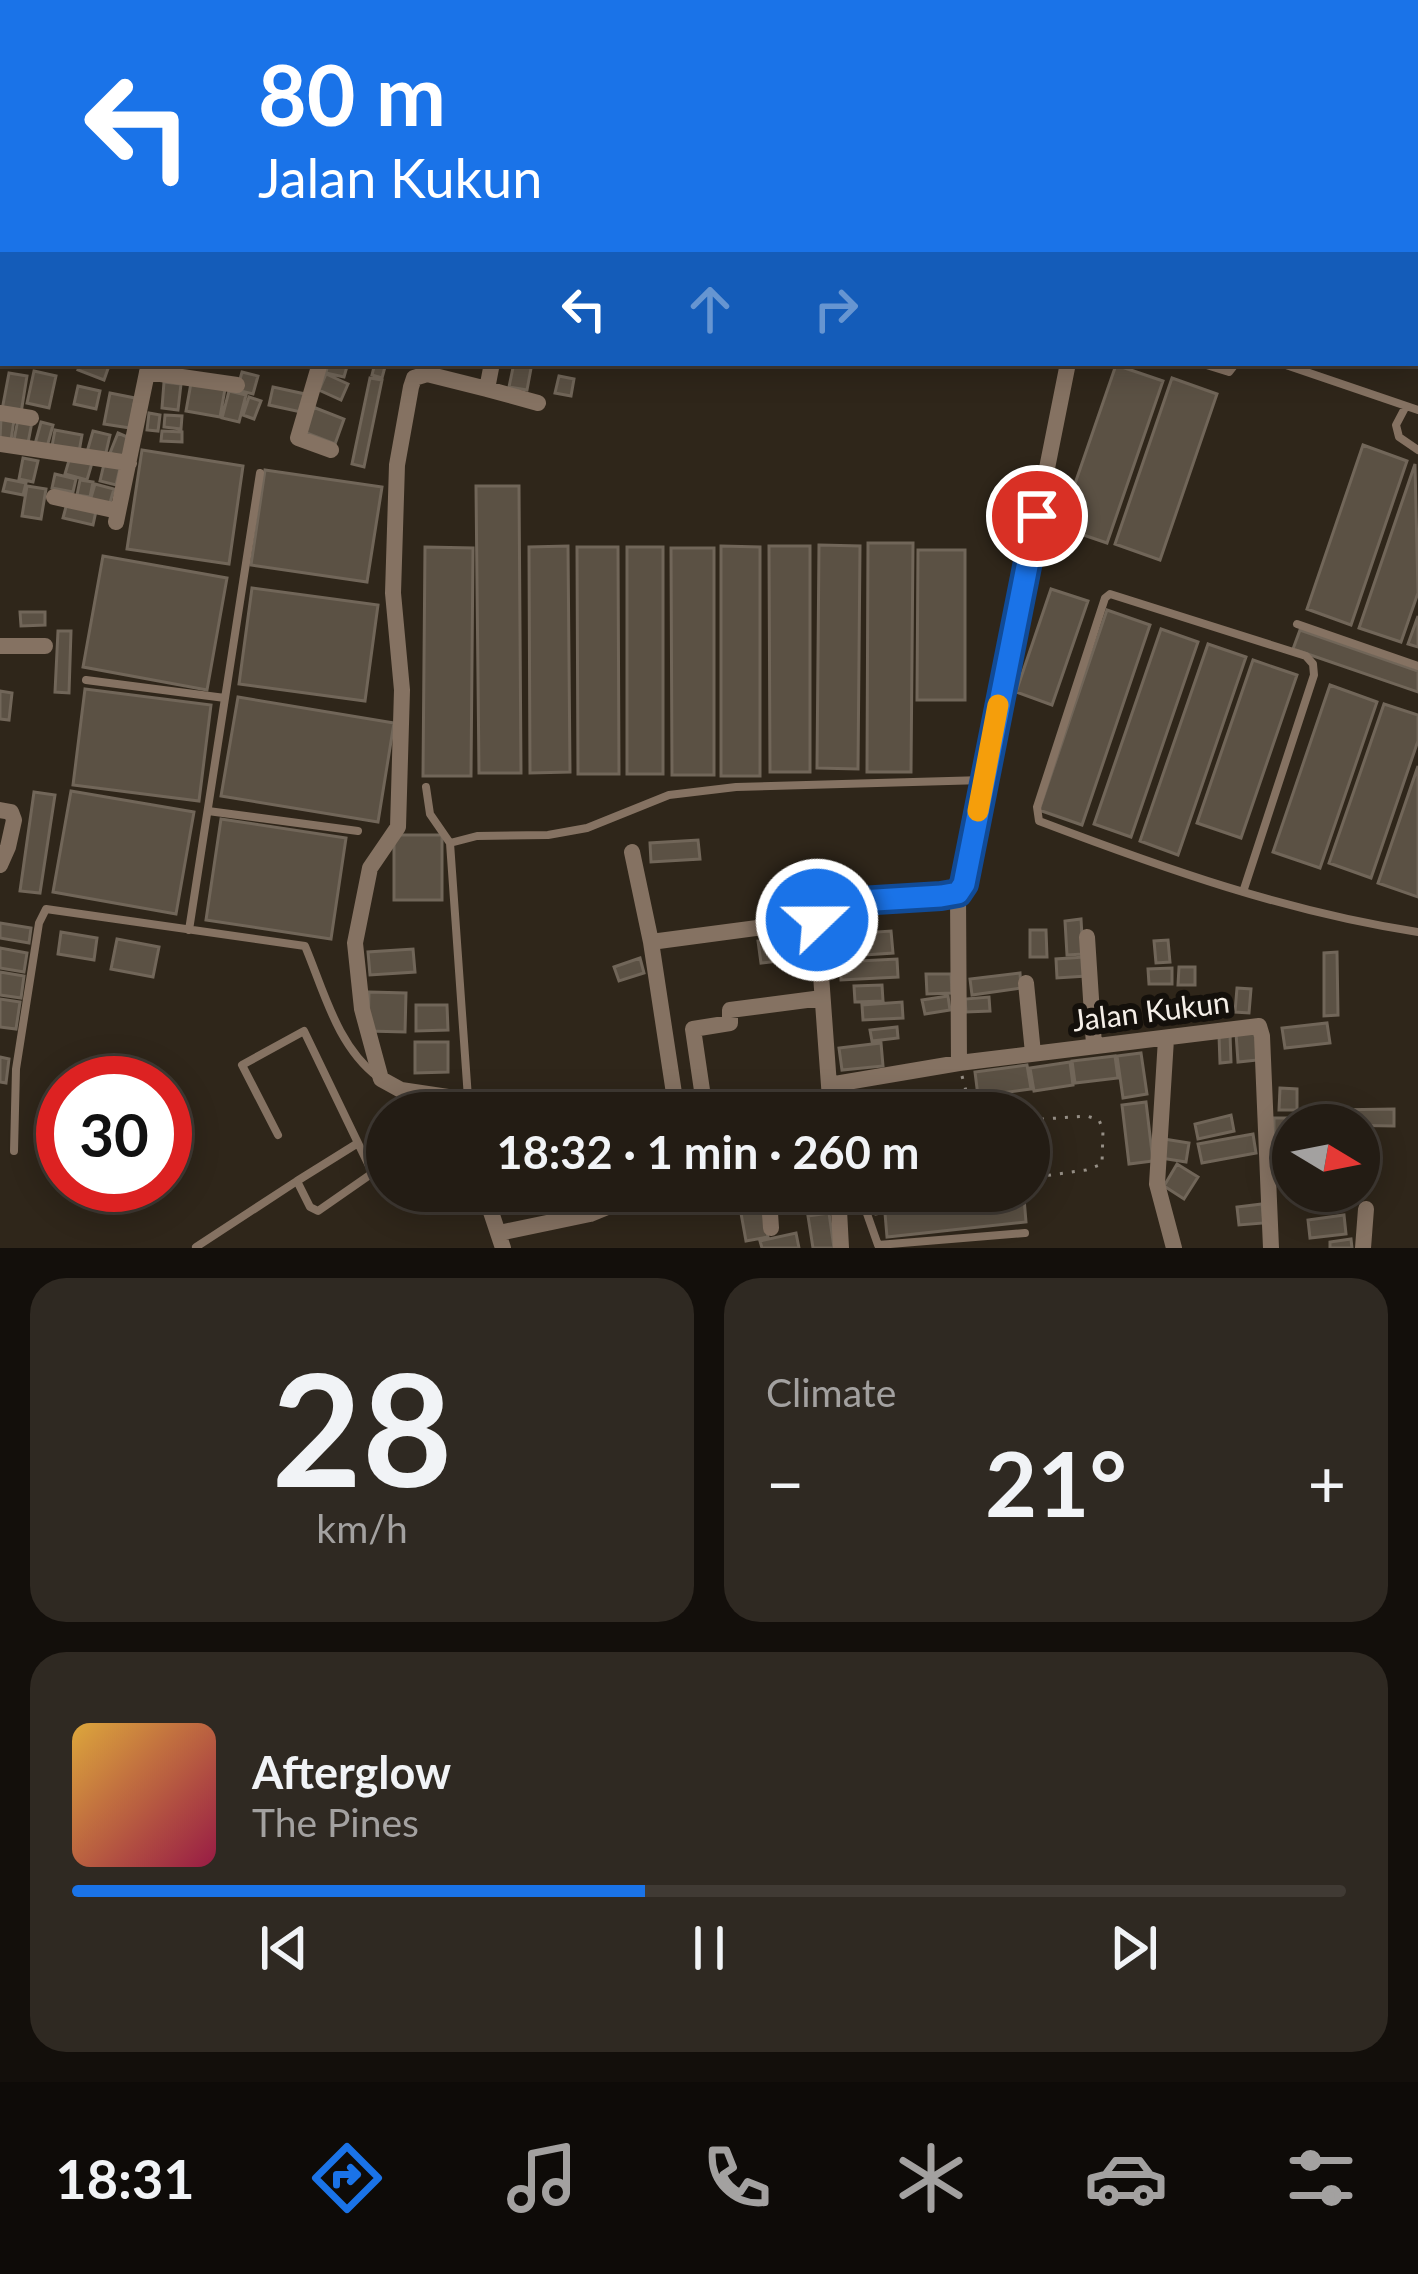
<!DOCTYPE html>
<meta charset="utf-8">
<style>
:root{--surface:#231c14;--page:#2f2922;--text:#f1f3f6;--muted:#a3a1a0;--line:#403a34;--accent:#1a73e8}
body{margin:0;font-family:Lato,sans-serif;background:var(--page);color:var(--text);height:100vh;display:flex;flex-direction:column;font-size:45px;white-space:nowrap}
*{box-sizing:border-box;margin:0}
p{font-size:39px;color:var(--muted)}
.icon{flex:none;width:66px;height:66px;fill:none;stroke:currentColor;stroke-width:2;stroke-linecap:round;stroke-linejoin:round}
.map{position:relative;height:1248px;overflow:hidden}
.side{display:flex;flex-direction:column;gap:30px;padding:30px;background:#130f0b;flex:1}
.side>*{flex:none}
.guide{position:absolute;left:0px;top:0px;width:1419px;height:366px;box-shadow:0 6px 30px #0003,0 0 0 3px var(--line);background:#1a73e8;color:#fff;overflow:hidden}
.needle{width:78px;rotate:100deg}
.buttons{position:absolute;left:1272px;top:1104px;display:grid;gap:24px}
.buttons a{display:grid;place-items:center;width:108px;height:108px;border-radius:50%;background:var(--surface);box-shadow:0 6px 30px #0003,0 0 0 3px var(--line);font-size:60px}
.speed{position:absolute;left:36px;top:1056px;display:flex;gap:24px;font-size:60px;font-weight:700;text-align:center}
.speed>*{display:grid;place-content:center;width:156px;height:156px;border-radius:50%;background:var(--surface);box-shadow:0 6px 30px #0003,0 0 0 3px var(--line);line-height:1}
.speed .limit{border:18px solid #d22;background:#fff;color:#111}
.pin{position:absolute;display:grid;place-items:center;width:102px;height:102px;color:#fff;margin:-51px;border:6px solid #fff;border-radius:50%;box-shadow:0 3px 12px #0007}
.me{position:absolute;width:132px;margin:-66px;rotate:68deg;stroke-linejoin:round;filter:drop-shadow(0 0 9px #0008)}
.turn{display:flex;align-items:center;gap:42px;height:252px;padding:0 60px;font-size:54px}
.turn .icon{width:156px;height:156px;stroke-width:2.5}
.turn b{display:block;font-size:84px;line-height:102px}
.lanes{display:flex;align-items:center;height:114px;padding:0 60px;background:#0003;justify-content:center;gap:60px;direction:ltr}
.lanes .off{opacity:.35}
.big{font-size:90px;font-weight:700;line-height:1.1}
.side .tile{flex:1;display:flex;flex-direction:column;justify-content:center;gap:18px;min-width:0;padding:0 42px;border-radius:36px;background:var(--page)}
.side .dial{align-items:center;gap:0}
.dial b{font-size:156px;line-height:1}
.song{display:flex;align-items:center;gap:36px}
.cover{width:144px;height:144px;border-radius:18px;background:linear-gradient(135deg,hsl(40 70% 55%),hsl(340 70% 35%))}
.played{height:12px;border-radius:6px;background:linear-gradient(90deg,var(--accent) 45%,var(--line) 45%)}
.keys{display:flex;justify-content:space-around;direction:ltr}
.heat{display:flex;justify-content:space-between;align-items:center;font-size:66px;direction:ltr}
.side .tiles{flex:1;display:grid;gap:30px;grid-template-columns:1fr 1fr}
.tile:last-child{grid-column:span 2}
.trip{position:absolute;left:366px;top:1092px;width:684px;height:120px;border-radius:60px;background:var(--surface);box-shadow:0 6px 30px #0003,0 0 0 3px var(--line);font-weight:700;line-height:120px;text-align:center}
.dock{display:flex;height:192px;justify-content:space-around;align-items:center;background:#0e0b08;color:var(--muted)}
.dock .icon{width:84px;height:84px}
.dock .active{color:var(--accent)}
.dock b{font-size:54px;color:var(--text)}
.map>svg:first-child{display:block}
</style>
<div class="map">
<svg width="1418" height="1248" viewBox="0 0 1418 1248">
<rect width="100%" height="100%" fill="#2f261a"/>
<path fill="#5b5144" stroke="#716659" stroke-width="3" d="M81 363H110L104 380 78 370Z
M328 363H348L344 377 326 373Z
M375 363H386L382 378 372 375Z
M514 363H532L527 390 509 387Z
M1116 365 1163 381 1107 543 1060 527Z
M34 371 56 376 49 408 27 403Z
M242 372 258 376 253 394 237 390Z
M9 373 27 376 21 413 2 410Z
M326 374 348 384 341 400 319 390Z
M559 376 574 379 571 396 555 393Z
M370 378 382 380 364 467 352 464Z
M1172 378 1217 394 1160 560 1115 544Z
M164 382 181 384 178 410 162 408Z
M191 383 225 389 220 417 186 411Z
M78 386 100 391 96 409 74 404Z
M273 387 305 394 301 412 269 405Z
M229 391 246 395 239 422 222 418Z
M110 393 135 398 130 428 104 424Z
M249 397 261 401 254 419 243 415Z
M313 407 344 419 335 444 304 432Z
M149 413 160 415 158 431 147 430Z
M165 415 182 416 181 429 164 427Z
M1 418 14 420 11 440 0 439Z
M18 419 32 422 28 443 14 440Z
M41 422 53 425 47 447 35 444Z
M55 430 82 435 79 452 52 446Z
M93 431 110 435 105 457 87 452Z
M162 431 182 432V442L161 441Z
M118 433 132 439 124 459 110 453Z
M1363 445 1407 461 1351 625 1307 609Z
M142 450 243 466 229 564 127 549Z
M70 457 92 463 87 480 65 474Z
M23 458 38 461 33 482 19 479Z
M104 464 120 468 116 485 100 481Z
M1415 464 1418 593 1401 642 1359 628Z
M265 470 382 487 367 582 251 565Z
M55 474 76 479 73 492 52 488Z
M6 479 26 483 23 495 3 491Z
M80 480 93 482 90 497 77 495Z
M95 484 114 489 109 506 90 501Z
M27 486 46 489 41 519 22 516Z
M476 486H519L521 773H479Z
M67 503 96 511 93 525 63 518Z
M868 543H913L911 772H867Z
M819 545 860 546 858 769 817 768Z
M568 546 570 772 530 773 529 547Z
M721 546 760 547V776H721Z
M769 546H810V772H770Z
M425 547 473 548 471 776H423Z
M577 547H618L619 774H578Z
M627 547H663V774H627Z
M671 548H714V775H672Z
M918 550H965V700H917Z
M103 556 227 578 207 690 83 667Z
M252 588 378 605 365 701 239 684Z
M1051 589 1088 601 1052 705 1016 692Z
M1107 610 1150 625 1082 825 1039 810Z
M20 612H45V625L21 626Z
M1418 616V647L1408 644Z
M1161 629 1198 642 1131 837 1094 824Z
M1300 630 1418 671V692L1293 649Z
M58 631H71L69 693 55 692Z
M1208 644 1246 657 1178 855 1140 841Z
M1253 660 1297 675 1241 838 1197 823Z
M1330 685 1377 702 1320 868 1273 852Z
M85 689 211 705 199 801 73 785Z
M0 691 12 693 9 720 0 719Z
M238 697 394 723 378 822 221 796Z
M1384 704 1418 715V741L1371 878 1329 863Z
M1418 766V897L1378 883Z
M71 791 194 812 176 914 53 892Z
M34 792 55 795 40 893 20 891Z
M221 819 346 838 331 939 206 920Z
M394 835H442V900H394Z
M698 840 700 859 651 862 650 843Z
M797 894 800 910 776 915 773 899Z
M1081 919 1083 954 1067 955 1065 921Z
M0 923 31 928 29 943 0 938Z
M1030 930H1046L1047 957H1030Z
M891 931 893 953 835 957 834 935Z
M61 932 97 938 94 960 58 954Z
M785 937 788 960 761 963 758 941Z
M117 939 159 947 153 977 111 969Z
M1168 940 1170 962 1156 963 1154 941Z
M0 948 27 953 24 972 0 968Z
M413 949 415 972 370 975 368 952Z
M1337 952 1338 1015 1324 1016V953Z
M1084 957 1086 976 1057 978 1056 959Z
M640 958 644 973 619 981 614 967Z
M897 959 898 977 841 980 840 962Z
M1179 967H1195V985H1178Z
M1172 968V984H1149L1148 969Z
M0 972 24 976 21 998 0 995Z
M1020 973 1021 988 972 995 970 979Z
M926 974H951L952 993 927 994Z
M882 985 883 1001 855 1002 854 986Z
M1237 988 1251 989 1249 1013 1235 1012Z
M369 992 406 993 405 1032 368 1031Z
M948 996 950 1010 925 1014 922 1000Z
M989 997 990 1011 966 1012 965 999Z
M0 999 20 1002 16 1029 0 1027Z
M902 1002 903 1018 863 1020 862 1005Z
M416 1005H447L448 1030 416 1031Z
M1327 1023 1330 1043 1285 1048 1282 1028Z
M897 1027 898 1038 872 1041 870 1030Z
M1256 1031 1258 1060 1238 1062 1236 1033Z
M1230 1034 1231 1062 1220 1063 1219 1035Z
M415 1042H448V1072L415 1073Z
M881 1043 883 1066 842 1070 839 1048Z
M1141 1053 1147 1094 1123 1098 1117 1056Z
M1115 1056 1118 1078 1075 1083 1072 1061Z
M0 1057 9 1059 6 1083 0 1082Z
M1070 1062 1073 1085 1034 1091 1030 1068Z
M1027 1065 1031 1089 978 1096 975 1072Z
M1280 1088 1297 1089V1110H1279Z
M883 1097 885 1113H863L862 1099Z
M1146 1102 1153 1161 1129 1164 1122 1105Z
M1394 1109V1126L1332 1125V1110Z
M1295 1112H1323V1125H1295Z
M1231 1115 1234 1131 1198 1139 1195 1124Z
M1274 1118H1291V1143H1274Z
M1253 1134 1256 1153 1202 1163 1198 1144Z
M1164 1139 1189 1143 1186 1162 1161 1158Z
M1177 1164 1198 1177 1184 1199 1164 1186Z
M737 1191H759L768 1237 746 1241Z
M873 1191H894L896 1210 876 1214Z
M1317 1191H1343L1342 1200 1317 1199Z
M1024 1198 1026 1222 887 1237 885 1213Z
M1262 1204 1264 1223 1239 1225 1237 1207Z
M829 1213 834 1248H813L808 1216Z
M1344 1215 1346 1234 1310 1238 1308 1220Z
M796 1233 799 1248H762L760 1241Z
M1351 1239 1352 1248H1330V1242Z"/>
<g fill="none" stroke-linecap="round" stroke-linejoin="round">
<path stroke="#968f86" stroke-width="3" stroke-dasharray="3 9" stroke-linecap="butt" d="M962 1076 972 1113
M1029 1120 1087 1116 1099 1120 1103 1130 1102 1164 1086 1170 1029 1178"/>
<path stroke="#857262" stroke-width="8" d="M1200 363 1229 372 1236 363
M1280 363 1418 410
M1406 406 1396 425 1399 437 1418 450
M1297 624 1418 666
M86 680 225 698
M426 787 430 814 450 843 468 1098
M208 811 358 831
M450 843 477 836 548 835 587 828 669 795 736 787 984 780
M1243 892 1314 675 1313 664 1306 656 1110 594 1105 598 1037 807 1039 821C1163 868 1286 912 1418 932
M189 930 260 473
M278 1135 242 1065 304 1031 372 1172
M14 1151 16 1069 39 923 46 909 305 946C324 991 337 1046 378 1077
M297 1181 358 1143
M859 1191 878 1245 1025 1233
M196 1247 297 1181 310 1207 318 1211 387 1163"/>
<path stroke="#857262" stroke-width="16" d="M1259 0V3
M314 3 316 0
M0 290 3 291
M320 363 298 438 331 450
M492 363 487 389 538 403
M147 372 237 385
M0 413 31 418
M0 444 129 463
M54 497 118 511
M116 522 149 363
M0 646H45
M0 810 11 812 14 820 8 847 0 865
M632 852 651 942 677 1113
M958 893 959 1063
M1087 937 1094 1045
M651 942 817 920
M1026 983 1033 1053
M1166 1039 1157 1184 1174 1248
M829 1085 959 1063 1259 1026 1262 1036 1271 1248
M676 1108 704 1104 693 1029 730 1023V1010L822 998
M469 1113 468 1100 401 1090 381 1079 362 1009 355 943 370 868 398 827 402 690 393 593 397 465 411 387 414 378 427 374 487 389
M619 1113V1112
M831 1113 817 920 827 903 941 895 958 893 964 884 1068 363
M484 1191 503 1248
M838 1191 841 1248
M771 1228 769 1198 794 1191
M499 1233 590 1214 646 1191
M1363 1248 1366 1209"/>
<path stroke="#ba9c83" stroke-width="24" d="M77 3V0
M0 196 3 192"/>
</g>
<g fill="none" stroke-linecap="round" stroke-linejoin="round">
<g stroke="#114b97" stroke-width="30">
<path id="route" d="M817 920 827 903 941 896 958 893 964 884 1037 516"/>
</g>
<use href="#route" stroke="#1a73e8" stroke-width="21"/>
<path stroke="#f59e0b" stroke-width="21" d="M978 811 998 705"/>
</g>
<g text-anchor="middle" stroke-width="12" stroke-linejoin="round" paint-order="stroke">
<g font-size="30" fill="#f5efe8" stroke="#14100b">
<text transform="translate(1151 1012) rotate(-7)" y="10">Jalan Kukun</text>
</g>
</g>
</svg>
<div class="buttons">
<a><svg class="needle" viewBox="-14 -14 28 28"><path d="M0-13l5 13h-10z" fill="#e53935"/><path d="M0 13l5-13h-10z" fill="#a3a1a0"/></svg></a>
</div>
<div class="speed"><div class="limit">30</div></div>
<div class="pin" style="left:1037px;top:516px;background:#d93025"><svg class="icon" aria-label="arrive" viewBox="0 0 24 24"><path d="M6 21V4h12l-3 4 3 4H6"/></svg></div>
<svg class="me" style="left:817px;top:920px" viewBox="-20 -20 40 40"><circle r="17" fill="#1a73e8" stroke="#fff" stroke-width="3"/><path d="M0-11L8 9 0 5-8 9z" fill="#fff"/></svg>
<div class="trip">18:32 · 1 min · 260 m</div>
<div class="guide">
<div class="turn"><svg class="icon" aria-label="left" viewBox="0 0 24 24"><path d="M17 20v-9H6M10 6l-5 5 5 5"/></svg><div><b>80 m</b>Jalan Kukun</div></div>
<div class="lanes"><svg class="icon" aria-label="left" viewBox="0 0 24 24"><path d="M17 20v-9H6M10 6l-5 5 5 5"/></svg><svg class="icon off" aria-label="ahead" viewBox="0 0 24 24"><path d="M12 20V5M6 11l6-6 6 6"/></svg><svg class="icon off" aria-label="right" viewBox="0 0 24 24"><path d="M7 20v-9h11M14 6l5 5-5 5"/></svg></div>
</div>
</div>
<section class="side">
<div class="tiles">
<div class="tile dial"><b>28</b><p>km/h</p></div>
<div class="tile"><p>Climate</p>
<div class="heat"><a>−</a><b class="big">21°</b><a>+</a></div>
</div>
<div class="tile">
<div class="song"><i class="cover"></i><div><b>Afterglow</b><p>The Pines</p></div></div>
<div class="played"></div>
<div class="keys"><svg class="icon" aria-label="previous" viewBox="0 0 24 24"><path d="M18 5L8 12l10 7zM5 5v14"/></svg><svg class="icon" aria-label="pause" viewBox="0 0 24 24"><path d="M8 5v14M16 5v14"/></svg><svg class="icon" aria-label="next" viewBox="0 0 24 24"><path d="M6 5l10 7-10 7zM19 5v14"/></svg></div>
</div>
</div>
</section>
<nav class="dock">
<b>18:31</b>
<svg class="icon active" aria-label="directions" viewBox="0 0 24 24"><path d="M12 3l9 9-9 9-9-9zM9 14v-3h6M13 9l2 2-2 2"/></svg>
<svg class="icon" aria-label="music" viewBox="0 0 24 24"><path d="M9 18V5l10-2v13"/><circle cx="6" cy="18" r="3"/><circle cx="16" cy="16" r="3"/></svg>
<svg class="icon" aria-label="phone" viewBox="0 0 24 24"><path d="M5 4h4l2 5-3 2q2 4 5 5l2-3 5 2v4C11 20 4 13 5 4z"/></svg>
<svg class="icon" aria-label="climate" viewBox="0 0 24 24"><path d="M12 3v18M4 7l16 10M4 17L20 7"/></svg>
<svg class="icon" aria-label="car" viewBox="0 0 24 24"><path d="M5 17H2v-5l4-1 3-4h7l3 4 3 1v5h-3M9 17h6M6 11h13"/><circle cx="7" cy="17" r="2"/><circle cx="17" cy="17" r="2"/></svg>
<svg class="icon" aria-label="filters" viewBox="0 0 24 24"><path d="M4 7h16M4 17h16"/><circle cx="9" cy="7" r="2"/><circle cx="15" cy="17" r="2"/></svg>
</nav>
